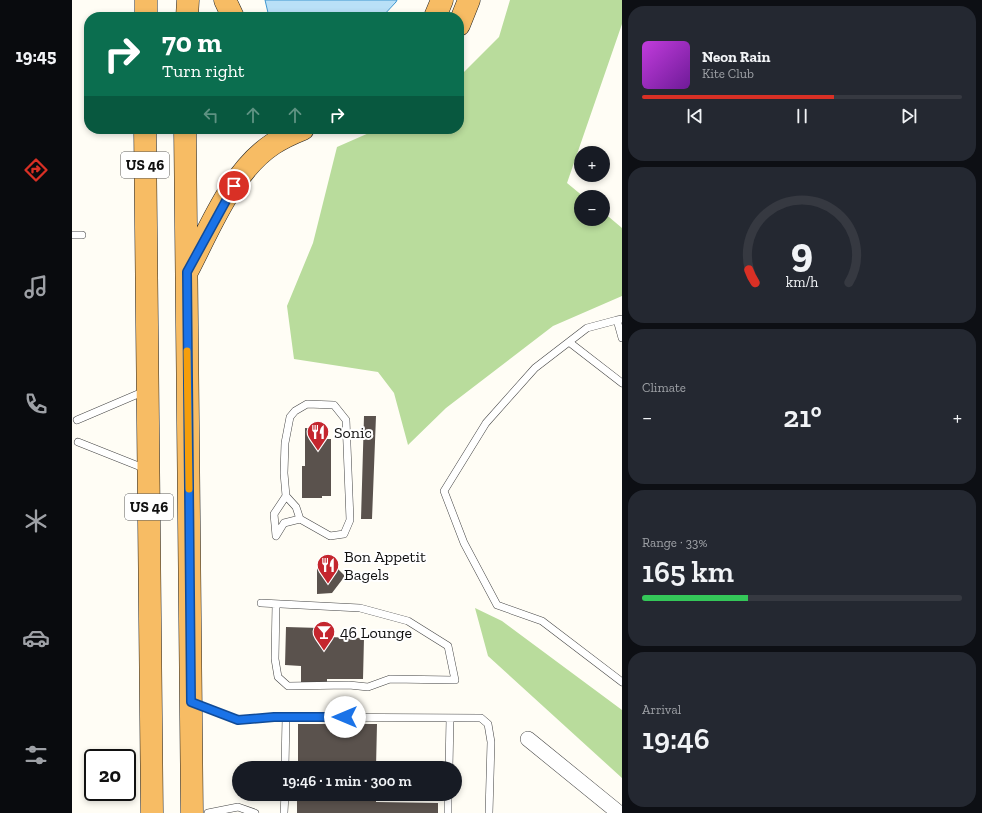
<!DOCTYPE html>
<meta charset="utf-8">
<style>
:root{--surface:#171b24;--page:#242831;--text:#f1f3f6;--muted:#9ea1a6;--line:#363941;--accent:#d93025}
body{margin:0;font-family:"Zilla Slab",serif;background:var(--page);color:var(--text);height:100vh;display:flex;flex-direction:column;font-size:15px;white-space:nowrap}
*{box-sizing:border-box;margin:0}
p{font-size:13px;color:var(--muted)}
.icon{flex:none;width:22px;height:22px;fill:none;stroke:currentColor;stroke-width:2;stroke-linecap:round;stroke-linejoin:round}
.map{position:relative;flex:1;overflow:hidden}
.details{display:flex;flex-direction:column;gap:6px;padding:6px;background:#0d0f14;width:360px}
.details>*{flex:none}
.hud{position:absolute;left:12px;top:12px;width:380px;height:122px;border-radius:16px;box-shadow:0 2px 6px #0003;background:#0b6e4f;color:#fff;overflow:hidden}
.controls{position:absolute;left:502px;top:146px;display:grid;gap:8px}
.controls a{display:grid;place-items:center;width:36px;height:36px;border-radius:50%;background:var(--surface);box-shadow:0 2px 6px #0003;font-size:20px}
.speed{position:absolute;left:12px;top:749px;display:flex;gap:8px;font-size:20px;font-weight:700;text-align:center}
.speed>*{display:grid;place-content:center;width:52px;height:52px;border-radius:50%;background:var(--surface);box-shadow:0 2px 6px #0003;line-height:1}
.speed .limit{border:2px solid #111;border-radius:6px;background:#fff;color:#111}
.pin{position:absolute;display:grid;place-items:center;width:34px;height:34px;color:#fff;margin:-17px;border:2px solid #fff;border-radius:50%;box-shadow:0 1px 4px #0007}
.me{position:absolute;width:44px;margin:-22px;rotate:270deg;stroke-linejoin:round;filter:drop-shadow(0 0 3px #0008)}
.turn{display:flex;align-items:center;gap:14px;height:84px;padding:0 12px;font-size:18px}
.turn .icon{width:52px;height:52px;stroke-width:2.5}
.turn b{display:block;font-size:28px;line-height:34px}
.lanes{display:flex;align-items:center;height:38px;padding:0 12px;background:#0003;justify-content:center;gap:20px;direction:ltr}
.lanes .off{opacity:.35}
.big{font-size:30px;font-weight:600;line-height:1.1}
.details .card{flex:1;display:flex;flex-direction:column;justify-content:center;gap:6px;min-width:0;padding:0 14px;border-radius:16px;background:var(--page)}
.details .dial{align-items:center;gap:0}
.dial svg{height:104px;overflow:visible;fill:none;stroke:var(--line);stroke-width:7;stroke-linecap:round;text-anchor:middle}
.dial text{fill:var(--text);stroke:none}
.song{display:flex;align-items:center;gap:12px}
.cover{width:48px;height:48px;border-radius:6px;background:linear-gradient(135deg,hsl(290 70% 55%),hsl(280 70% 35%))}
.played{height:4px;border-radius:2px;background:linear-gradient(90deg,var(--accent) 60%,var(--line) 60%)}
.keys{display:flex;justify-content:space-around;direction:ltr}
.heat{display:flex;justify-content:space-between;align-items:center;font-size:22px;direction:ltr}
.charge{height:6px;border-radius:3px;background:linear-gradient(90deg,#34c759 33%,var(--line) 0)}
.trip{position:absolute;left:160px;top:761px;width:230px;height:40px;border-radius:20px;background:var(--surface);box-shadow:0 2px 6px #0003;font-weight:600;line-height:40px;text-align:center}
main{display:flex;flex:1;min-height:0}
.tab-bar{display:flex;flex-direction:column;width:72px;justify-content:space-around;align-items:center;background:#090b0e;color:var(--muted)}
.tab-bar .icon{width:28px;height:28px}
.tab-bar .on{color:var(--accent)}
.tab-bar b{font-size:18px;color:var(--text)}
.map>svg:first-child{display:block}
</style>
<main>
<nav class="tab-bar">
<b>19:45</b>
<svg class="icon on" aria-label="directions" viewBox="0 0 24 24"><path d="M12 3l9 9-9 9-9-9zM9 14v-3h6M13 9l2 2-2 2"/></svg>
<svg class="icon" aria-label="music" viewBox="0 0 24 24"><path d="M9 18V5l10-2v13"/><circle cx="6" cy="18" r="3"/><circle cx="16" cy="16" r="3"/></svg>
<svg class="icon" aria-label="phone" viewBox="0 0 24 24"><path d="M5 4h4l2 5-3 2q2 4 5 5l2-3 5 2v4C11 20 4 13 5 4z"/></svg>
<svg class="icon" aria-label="climate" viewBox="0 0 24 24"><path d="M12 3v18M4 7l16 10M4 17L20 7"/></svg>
<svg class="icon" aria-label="car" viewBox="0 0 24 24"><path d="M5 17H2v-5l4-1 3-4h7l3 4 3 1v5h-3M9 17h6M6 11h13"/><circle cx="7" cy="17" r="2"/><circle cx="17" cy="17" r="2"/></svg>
<svg class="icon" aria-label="filters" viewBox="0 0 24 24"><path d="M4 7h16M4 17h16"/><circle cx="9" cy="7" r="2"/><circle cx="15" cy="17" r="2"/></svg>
</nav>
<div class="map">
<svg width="550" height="813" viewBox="0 0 550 813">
<rect width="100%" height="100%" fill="#fffdf5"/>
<path fill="#b9dc9c" d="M438 0H550V24L495 183 512 197H509V219H531V212L550 228V296L481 326 374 408 336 445 322 393 306 372 222 359 215 306 241 243 265 147 306 129H387V77L427 37Z
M403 608 430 621 550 710V778L416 656Z"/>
<path fill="#b9e0f7" stroke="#3f96cf" d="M193 0H325L324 2 310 17H197Z"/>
<path fill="#5a524d" d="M292 416H304L300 519H289Z
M233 428 250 429V439H259V496H250V498H230V466H233Z
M245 564H261L273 576 260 593 245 594Z
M248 623H254L253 637 292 638 291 679H255V684L229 683V666L213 665 214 627 248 628Z
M226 724H305L304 768H226Z
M225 794H304V802L366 803V813H225Z"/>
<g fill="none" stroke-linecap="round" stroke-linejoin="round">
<g stroke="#444" stroke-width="8">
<path id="service" d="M0 235H10
M550 319 545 320 550 338
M545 320 515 328 463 368 414 423 372 491 392 543 425 605 470 621 550 682
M497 342 550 383
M235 404 262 405 274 420 278 520 272 534 258 536 228 519 212 523 204 536 202 514 214 496 212 473 213 443 218 417 223 411Z
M5 420 73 391
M6 442 74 469
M214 496 224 507 228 519
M189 603 288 608 336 621 376 646 383 680 318 679 296 687 277 685 216 686 206 677 203 659 204 604
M121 703 166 720 203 717 409 718 416 724 419 742 417 813
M213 768 214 717
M377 768 378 718
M136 813 166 807 183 813
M212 813 213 794
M376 813V794"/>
</g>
<g stroke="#444" stroke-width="16">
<path id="minor" d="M456 739 547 813"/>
</g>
<g stroke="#222" stroke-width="23">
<path id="trunk" d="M153 0 161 17
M74 17V0
M115 17 116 0
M363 17 370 0
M387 25 397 0
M73 129 80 813
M113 129 120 813
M116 270C138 228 160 171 201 144 210 138 221 133 231 129"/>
</g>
<use href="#service" stroke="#fff" stroke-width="7"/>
<use href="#minor" stroke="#fff" stroke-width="15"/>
<use href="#trunk" stroke="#f7bc64" stroke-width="22"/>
</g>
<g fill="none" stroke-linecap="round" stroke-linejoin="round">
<g stroke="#114b97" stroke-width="10">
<path id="route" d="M162 186 115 272 119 702 166 720 202 717H273"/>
</g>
<use href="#route" stroke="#1a73e8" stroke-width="7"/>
<path stroke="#f59e0b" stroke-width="7" d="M115 351 117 489"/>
</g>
<defs>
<g id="restaurant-pin" transform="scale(1.15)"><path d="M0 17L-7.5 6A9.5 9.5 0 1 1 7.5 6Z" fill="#c4262e" stroke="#fff"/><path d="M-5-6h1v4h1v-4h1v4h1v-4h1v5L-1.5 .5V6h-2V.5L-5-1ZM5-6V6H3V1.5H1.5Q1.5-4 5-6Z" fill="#fff"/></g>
<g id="bar-pin" transform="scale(1.15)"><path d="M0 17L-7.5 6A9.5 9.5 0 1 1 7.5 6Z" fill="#c4262e" stroke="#fff"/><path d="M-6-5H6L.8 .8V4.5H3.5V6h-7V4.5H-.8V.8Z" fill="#fff"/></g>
</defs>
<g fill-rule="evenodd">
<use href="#restaurant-pin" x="246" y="432"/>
<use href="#restaurant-pin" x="256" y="565"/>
<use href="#bar-pin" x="252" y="632"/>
</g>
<g text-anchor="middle" stroke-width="4" stroke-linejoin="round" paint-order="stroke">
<g fill="#fff" stroke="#585858" stroke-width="1">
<rect x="49" y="152" width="48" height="26" rx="3"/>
<rect x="53" y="494" width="48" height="26" rx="3"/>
</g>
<g font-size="15" font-weight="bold" fill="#111">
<text x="73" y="170">US 46</text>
<text x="77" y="512">US 46</text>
</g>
<g font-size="16" fill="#111" stroke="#fff" text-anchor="start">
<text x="262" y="438">Sonic</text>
<text x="272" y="562">Bon Appetit<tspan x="272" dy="18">Bagels</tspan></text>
<text x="268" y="638">46 Lounge</text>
</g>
</g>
</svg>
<div class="controls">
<a>+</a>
<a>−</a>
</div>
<div class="speed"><div class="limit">20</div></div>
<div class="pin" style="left:162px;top:186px;background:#d93025"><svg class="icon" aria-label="arrive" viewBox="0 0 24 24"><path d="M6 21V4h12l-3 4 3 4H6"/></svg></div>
<svg class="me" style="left:273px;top:717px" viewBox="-20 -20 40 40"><circle r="19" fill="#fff"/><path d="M0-13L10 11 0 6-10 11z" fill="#1a73e8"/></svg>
<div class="trip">19:46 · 1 min · 300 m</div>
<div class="hud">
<div class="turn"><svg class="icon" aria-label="right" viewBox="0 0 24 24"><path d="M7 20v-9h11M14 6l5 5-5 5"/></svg><div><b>70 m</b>Turn right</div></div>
<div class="lanes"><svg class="icon off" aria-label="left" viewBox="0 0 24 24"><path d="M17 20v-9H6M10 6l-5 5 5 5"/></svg><svg class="icon off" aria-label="ahead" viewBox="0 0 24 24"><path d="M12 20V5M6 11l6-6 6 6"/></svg><svg class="icon off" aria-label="ahead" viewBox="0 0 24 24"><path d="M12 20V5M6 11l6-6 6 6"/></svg><svg class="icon" aria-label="right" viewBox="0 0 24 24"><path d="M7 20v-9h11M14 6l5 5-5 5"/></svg></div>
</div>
</div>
<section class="details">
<div class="card">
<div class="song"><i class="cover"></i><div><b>Neon Rain</b><p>Kite Club</p></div></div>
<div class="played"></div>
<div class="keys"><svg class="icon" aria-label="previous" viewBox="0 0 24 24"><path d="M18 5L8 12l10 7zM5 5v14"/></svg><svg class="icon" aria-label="pause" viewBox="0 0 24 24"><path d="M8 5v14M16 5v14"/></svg><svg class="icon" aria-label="next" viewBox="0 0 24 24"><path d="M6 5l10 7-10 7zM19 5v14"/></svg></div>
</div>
<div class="card dial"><svg viewBox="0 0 100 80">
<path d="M14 69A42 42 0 1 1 86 69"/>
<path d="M14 69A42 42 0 0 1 9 59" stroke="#d93025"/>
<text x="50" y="56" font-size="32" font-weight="700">9</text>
<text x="50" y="72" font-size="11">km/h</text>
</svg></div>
<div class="card"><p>Climate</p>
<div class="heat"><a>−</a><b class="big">21°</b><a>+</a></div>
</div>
<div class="card"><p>Range · 33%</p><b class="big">165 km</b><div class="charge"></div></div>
<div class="card"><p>Arrival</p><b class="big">19:46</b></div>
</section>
</main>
